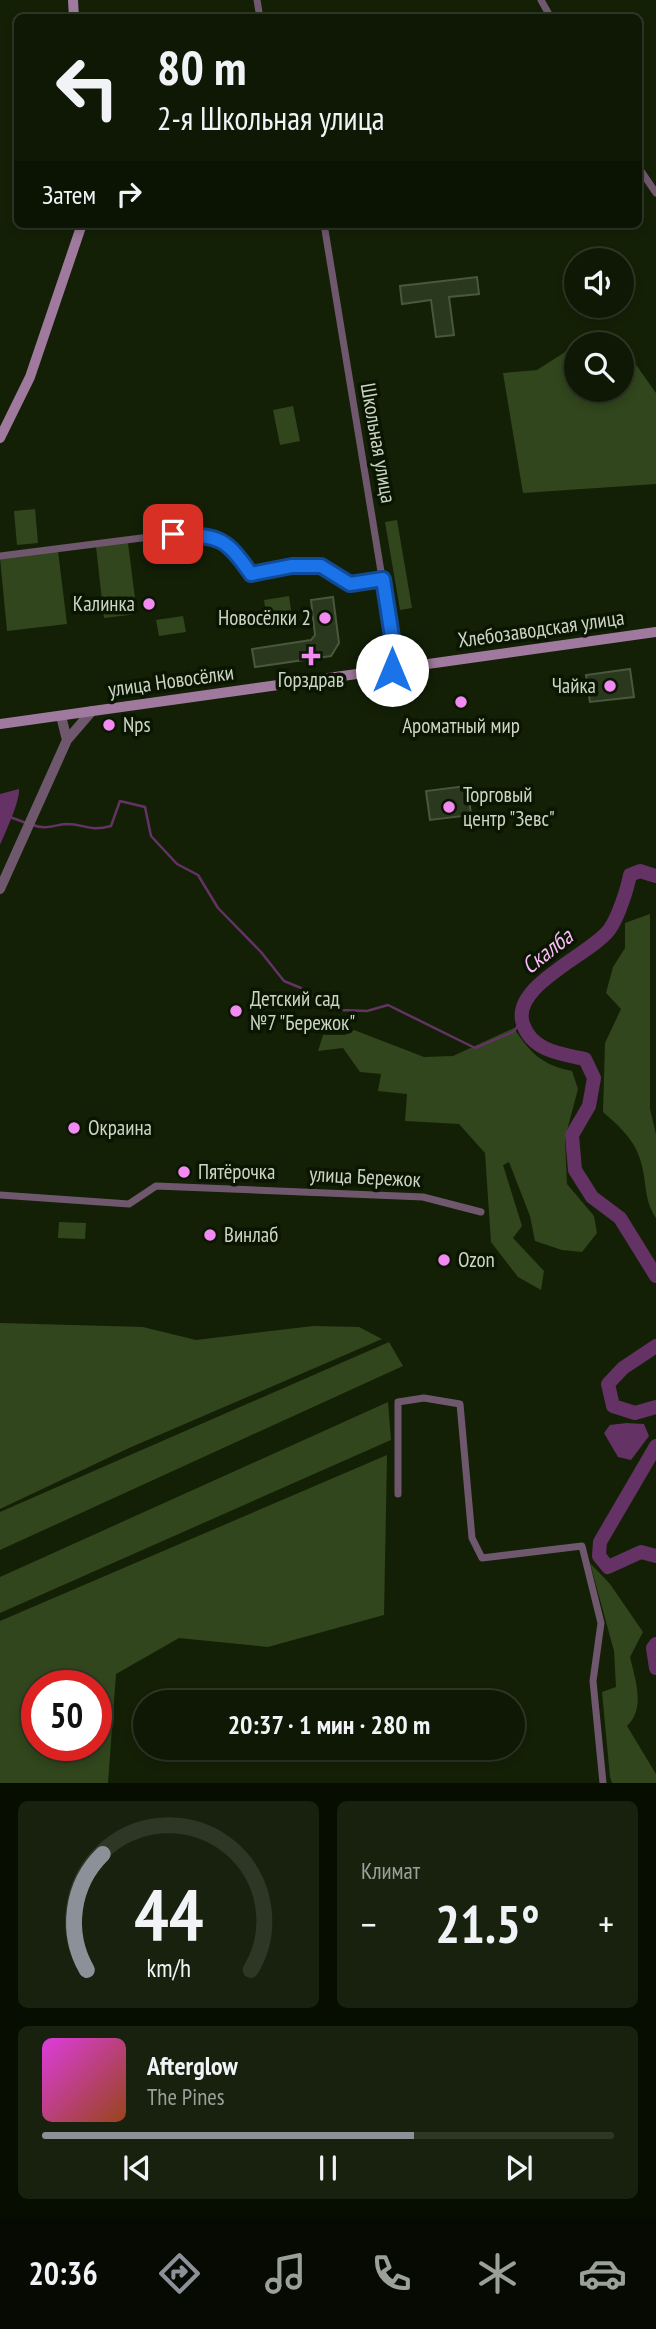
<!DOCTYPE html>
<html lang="ru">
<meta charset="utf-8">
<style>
:root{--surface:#0e1804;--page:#17210e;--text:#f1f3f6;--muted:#9ba09a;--line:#2e3726;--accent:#8c9099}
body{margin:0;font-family:"PT Sans Narrow",sans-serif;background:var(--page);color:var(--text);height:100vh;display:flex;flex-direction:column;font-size:26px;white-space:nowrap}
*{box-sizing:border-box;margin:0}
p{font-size:23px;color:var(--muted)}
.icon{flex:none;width:38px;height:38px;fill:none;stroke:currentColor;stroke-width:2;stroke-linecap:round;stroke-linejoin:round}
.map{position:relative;height:1783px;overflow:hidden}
.details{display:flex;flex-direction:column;gap:18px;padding:18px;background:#080d02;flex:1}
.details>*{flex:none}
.hud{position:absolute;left:14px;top:14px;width:628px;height:214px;border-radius:10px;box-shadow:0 4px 10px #0003,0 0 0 2px var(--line);background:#0e1804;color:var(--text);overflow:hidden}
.fabs{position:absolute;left:564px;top:248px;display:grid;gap:14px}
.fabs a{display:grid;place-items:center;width:70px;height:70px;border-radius:50%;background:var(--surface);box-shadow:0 4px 10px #0003,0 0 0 2px var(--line);font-size:35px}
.speed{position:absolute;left:21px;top:1670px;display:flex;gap:14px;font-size:35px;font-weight:700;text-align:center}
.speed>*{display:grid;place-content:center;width:91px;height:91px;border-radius:50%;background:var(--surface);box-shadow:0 4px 10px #0003,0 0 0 2px var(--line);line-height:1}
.speed .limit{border:10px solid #d22;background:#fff;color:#111}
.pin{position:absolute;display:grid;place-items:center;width:60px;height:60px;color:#fff;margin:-30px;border-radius:14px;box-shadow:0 4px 10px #0006}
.me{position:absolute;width:77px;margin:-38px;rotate:0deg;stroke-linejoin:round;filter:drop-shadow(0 0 5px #0008)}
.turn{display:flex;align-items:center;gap:24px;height:147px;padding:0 28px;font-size:32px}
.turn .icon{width:91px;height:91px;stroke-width:2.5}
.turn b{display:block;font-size:49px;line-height:60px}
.then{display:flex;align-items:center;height:66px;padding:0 28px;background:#0003;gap:14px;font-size:26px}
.big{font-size:52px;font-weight:800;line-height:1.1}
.details .card{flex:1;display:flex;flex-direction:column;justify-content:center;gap:10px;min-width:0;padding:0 24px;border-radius:10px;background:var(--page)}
.details .dial{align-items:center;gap:0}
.dial svg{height:182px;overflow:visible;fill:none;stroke:var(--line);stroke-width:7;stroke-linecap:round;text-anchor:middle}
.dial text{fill:var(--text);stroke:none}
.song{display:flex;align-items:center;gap:21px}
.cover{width:84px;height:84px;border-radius:10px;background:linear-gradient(135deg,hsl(300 70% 55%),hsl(20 70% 35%))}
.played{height:7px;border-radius:4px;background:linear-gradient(90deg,var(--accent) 65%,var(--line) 65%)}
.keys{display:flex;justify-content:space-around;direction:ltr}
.heat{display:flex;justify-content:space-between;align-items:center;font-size:38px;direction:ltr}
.details .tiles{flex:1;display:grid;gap:18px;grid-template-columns:1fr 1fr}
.card:last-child{grid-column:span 2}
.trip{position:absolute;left:133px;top:1690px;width:392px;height:70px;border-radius:35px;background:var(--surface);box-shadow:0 4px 10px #0003,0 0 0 2px var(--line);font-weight:800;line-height:70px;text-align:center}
.dock{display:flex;height:112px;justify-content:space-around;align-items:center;background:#060a02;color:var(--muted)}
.dock .icon{width:49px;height:49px}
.dock .on{color:var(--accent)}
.dock b{font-size:32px;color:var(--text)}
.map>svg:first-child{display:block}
</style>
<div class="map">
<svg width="656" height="1783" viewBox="0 0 656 1783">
<rect width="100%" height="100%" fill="#132006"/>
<path fill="#31461c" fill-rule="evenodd" d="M588 338 601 344 617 338 656 393V484L523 493 503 373 537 370 576 345V390H621V345H576Z
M293 406 300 441 280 445 273 410Z
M35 509 38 543 17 545 14 511Z
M397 520 412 608 400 610 385 522Z
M128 543 137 614 104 618 96 547Z
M58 551 67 624 7 631 0 558Z
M289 596 292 616 267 620 264 600Z
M183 616 186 632 159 636 156 620Z
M650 914V1109L656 1134V1218C643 1199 647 1179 640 1159 634 1139 618 1125 603 1112L605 1043 621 1009 606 993 613 967 625 948V923Z
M514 1028C530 1053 542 1065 572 1071L578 1089 565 1138 567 1184 594 1216 597 1233 582 1252 562 1250 535 1241 530 1216 509 1162 503 1165 522 1226 513 1238 544 1271 541 1290 518 1277 491 1242 485 1153 459 1124 405 1121 407 1094 378 1091 381 1074 360 1072 343 1048 318 1051 323 1035H345L354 1030 424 1057 453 1056Z
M59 1222 86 1223 85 1239 58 1238Z
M0 1323 143 1327 196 1340 313 1326 359 1327 382 1339 129 1448 0 1509Z
M389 1342 403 1366 0 1550V1512Z
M388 1402 391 1440 0 1613V1577Z
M387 1455 384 1615 268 1647 179 1638 116 1674 108 1783H0V1621ZM37 1685H96V1745H37Z
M590 1563 610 1584 643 1632 630 1657C635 1679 646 1708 627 1726L656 1774V1783H612L610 1777 602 1692 616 1687 614 1651Z"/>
<path fill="#643264" d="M19 789C20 801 6 831 0 845V794Z
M626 1423 644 1424 649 1436 631 1460 618 1457 604 1433 610 1425Z"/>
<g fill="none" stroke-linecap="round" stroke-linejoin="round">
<path stroke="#643264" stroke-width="2.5" d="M10 817 26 823
M33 825C45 830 54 825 66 824 86 824 88 832 111 826L120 801 145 807 151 836 177 864 198 875 218 908 261 952 284 981 301 988 319 1002 340 1010 367 1011 388 1005 475 1048 513 1032 522 1021"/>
<path stroke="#643264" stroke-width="14" d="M656 876 640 871 630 875C627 890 618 918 609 930 590 955 510 986 523 1024 532 1051 561 1054 585 1059L594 1078 589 1106 572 1135 575 1170 592 1197 620 1218 656 1276
M656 1346 623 1368 608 1384 613 1406 635 1413 656 1407
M656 1446 600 1542 599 1556 608 1567 641 1552 656 1556
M656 1644 653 1648 656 1668"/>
</g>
<path fill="#2a381d" stroke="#48583c" stroke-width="2" d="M477 277 479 294 449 297 454 335 436 337 431 300 402 304 400 286Z
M333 597 339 643 331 656 255 667 252 649 311 640 315 635 311 600Z
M630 669 634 697 590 702 586 675Z
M474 785 476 798H469L471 815 430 820 426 791Z"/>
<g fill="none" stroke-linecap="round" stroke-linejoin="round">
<path stroke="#6f586e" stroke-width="7" d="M257 0 260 18
M541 0 551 18
M639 168 656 193
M324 224 397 669
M0 556 173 534 220 538 236 552 251 574 292 567 321 566 350 585 383 579
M0 1195 129 1204 156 1186 423 1197 481 1212
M398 1494V1402L424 1398 460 1404 472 1538 482 1558 582 1546 601 1623 593 1681 603 1783"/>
<path stroke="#6f586e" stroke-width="10" d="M61 716 67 740
M0 889 67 740 92 711"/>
<path stroke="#a07a9e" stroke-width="10" d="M73 0 74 18
M0 438 30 377 82 224
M0 724 656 632"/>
</g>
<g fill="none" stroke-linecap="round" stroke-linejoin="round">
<g stroke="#114b97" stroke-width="18">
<path id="route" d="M173 534C219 537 224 535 251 574L292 566H321L350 584 383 579 397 669 392 670"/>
</g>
<use href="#route" stroke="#1a73e8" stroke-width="12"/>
</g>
<g fill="#f38af2" stroke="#0a1601" stroke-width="2.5">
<circle cx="149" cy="604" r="7"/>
<circle cx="325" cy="618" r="7"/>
<path d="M307.5 645.5h7v7h7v7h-7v7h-7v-7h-7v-7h7z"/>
<circle cx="610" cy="686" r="7"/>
<circle cx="461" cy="702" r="7"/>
<circle cx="109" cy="725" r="7"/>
<circle cx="449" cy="807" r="7"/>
<circle cx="236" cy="1011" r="7"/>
<circle cx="74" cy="1128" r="7"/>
<circle cx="184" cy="1172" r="7"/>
<circle cx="210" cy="1235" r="7"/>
<circle cx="444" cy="1260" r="7"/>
</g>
<g text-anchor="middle" stroke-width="7" stroke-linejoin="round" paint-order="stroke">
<g font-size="21" fill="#ccd5c5" stroke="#0a1601">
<text transform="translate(378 443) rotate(80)" y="7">Школьная улица</text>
<text transform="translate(541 629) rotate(-8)" y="7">Хлебозаводская улица</text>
<text transform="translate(171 681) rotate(-8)" y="7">улица Новосёлки</text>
<text transform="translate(365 1177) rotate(3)" y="7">улица Бережок</text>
</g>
<g font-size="21" fill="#ccd5c5" stroke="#0a1601" text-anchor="start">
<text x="135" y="611" text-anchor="end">Калинка</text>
<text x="311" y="625" text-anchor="end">Новосёлки 2</text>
<text x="311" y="687" text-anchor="middle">Горздрав</text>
<text x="596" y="693" text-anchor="end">Чайка</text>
<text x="123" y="732">Nps</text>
<text x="461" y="733" text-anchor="middle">Ароматный мир</text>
<text x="463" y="802">Торговый<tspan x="463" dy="24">центр "Зевс"</tspan></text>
<text x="250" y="1006">Детский сад<tspan x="250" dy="24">№7 "Бережок"</tspan></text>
<text x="88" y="1135">Окраина</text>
<text x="198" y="1179">Пятёрочка</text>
<text x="224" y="1242">Винлаб</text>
<text x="458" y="1267">Ozon</text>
</g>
<g font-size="23" font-style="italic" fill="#f9bbf7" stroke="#0a1601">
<text transform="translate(547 951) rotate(-38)" y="8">Скалба</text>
</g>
</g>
</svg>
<div class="fabs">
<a><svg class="icon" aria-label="sound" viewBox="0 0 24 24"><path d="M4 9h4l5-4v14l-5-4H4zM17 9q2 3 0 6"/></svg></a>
<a><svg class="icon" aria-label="search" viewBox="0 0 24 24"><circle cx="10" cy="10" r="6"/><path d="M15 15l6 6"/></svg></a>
</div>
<div class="speed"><div class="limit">50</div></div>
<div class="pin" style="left:173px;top:534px;background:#d93025"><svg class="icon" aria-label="arrive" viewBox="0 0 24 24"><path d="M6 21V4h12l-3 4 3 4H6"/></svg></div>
<svg class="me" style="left:392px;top:670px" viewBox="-20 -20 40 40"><circle r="19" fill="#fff"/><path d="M0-13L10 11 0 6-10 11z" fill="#1a73e8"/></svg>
<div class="trip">20:37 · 1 мин · 280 m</div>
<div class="hud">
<div class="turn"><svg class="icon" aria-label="left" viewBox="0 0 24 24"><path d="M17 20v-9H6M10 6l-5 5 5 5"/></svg><div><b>80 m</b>2-я Школьная улица</div></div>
<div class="then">Затем<svg class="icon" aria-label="right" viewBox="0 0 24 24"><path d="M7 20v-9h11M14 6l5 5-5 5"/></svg></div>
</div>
</div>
<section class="details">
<div class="tiles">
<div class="card dial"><svg viewBox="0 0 100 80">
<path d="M14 69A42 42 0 1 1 86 69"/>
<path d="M14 69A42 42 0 0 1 21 18" stroke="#8c9099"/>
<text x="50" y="56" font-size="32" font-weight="700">44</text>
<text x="50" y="72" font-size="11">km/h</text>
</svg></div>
<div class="card"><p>Климат</p>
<div class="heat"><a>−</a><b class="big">21.5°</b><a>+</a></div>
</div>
<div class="card">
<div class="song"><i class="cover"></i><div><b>Afterglow</b><p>The Pines</p></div></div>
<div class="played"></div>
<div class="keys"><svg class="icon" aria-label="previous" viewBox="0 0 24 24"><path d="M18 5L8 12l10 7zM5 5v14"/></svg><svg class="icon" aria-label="pause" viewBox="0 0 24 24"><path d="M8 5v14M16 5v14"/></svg><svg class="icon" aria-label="next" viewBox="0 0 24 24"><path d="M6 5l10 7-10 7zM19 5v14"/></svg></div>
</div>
</div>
</section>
<nav class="dock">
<b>20:36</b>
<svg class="icon on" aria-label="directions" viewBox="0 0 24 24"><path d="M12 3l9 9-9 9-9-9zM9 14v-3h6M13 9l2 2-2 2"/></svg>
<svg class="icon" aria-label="music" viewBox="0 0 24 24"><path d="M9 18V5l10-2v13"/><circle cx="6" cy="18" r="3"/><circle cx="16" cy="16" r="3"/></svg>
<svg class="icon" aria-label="phone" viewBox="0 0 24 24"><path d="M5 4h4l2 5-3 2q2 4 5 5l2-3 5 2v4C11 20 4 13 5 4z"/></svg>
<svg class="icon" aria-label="climate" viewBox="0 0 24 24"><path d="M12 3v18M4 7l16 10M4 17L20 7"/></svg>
<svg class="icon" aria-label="car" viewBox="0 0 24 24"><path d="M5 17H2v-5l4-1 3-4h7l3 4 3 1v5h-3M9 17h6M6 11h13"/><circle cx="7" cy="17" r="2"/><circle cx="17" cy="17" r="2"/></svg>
</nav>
